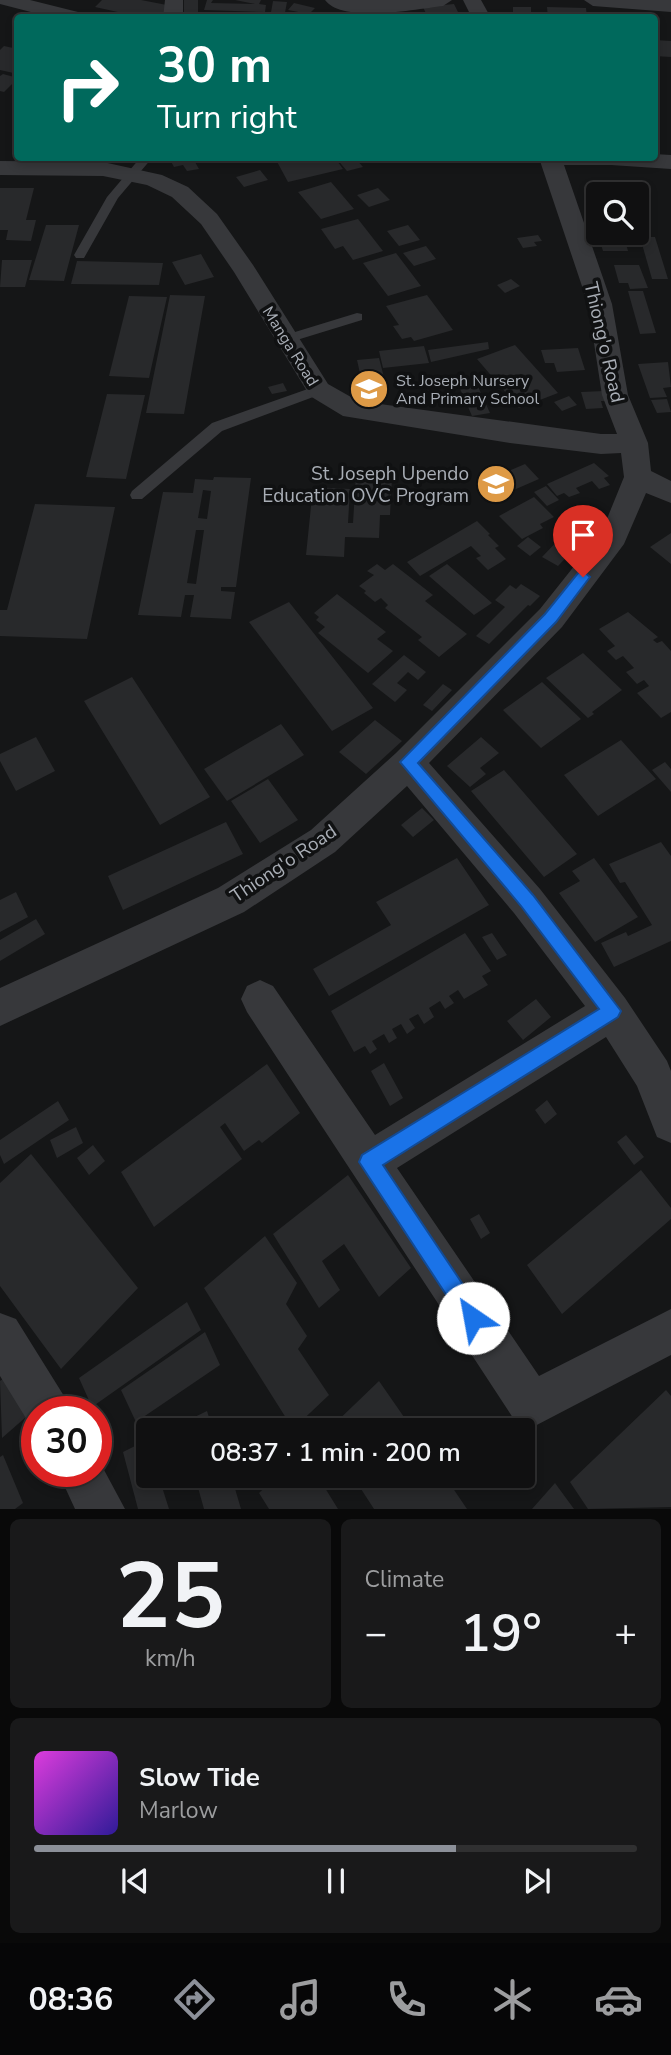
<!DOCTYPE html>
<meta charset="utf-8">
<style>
:root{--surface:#101011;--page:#19191a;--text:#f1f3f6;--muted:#9c9d9f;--line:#303031;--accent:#8c9099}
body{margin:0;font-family:"Nunito Sans",sans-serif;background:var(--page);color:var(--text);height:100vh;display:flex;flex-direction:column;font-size:26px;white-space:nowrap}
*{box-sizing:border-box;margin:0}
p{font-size:23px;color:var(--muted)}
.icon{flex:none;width:38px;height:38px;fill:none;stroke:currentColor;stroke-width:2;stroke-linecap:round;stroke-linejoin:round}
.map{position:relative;height:1509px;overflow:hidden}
.panel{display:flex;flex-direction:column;gap:10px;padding:10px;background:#090909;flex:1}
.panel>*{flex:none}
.banner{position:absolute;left:14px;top:14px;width:644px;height:147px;border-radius:7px;box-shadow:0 4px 10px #0003,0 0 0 2px var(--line);background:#00695c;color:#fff;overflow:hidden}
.buttons{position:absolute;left:586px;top:182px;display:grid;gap:14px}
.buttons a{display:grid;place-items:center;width:63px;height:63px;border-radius:7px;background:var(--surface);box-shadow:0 4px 10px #0003,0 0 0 2px var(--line);font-size:35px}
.speed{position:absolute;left:21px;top:1396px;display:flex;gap:14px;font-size:35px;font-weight:700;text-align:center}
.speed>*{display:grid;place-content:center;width:91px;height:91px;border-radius:50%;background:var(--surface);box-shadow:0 4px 10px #0003,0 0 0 2px var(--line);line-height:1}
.speed .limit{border:10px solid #d22;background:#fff;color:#111}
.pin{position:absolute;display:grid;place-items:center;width:60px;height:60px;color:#fff;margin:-72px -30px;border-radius:50% 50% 50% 0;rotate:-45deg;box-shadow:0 0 7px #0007}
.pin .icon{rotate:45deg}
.me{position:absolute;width:77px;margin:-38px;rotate:327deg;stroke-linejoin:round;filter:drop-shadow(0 0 5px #0008)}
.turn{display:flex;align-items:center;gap:24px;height:147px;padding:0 28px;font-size:32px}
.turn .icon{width:91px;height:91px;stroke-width:2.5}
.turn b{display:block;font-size:49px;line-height:60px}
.big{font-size:52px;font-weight:600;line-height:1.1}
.panel .widget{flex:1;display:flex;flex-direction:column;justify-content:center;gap:10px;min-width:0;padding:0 24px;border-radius:10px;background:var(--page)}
.panel .dial{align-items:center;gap:0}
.dial b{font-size:91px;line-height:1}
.song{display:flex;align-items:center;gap:21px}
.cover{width:84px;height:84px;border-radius:10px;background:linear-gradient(135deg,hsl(300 70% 55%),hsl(250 70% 35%))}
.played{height:7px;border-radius:4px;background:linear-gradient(90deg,var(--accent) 70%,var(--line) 70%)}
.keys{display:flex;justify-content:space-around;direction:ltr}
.heat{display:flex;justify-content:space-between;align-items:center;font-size:38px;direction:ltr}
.panel .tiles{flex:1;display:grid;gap:10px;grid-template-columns:1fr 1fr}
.widget:last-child{grid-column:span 2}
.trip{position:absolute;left:136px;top:1418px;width:399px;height:70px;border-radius:7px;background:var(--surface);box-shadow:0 4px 10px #0003,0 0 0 2px var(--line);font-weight:600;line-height:70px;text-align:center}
.dock{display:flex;height:112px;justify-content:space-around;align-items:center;background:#060607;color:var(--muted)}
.dock .icon{width:49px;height:49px}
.dock .active{color:var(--accent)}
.dock b{font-size:32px;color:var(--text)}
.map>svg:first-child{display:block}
</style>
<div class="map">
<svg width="671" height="1509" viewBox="0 0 671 1509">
<rect width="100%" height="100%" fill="#151617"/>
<path fill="#28292b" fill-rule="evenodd" d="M102 0H141L172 6 162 18H145L95 7Z
M184 0H198V18H184Z
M207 0H213L211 3 255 4 235 0H261L259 4 266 5 265 12 204 10Z
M273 1 287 2 284 18H270Z
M294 3 315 8 309 14 288 10Z
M454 4 461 18H428L423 7Z
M513 7H531V18H513Z
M547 7 586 8 587 18H548Z
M395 11 398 18H354L353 14Z
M205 12 269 14 268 18H204Z
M654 40 671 41V57L654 56Z
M4 46 18 49V74L0 70V50Z
M3 74 18 78 4 92 0 91V76Z
M169 158H212V159L195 162 199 169 187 171 183 165 174 167Z
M275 158H312L316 163 335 158 343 169 288 182Z
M336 158H355L363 167 347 171Z
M260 170 268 180 244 187 236 177Z
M331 182 354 209 321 219 298 192Z
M618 185 621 194H598V231L584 187Z
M0 188H34L26 220H36L31 241 6 240 8 230H0Z
M378 188 390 200 369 207 357 195Z
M358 219 383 251 353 260 343 246 335 249 321 229Z
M46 225H79L64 281 29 280Z
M408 225 420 240 399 246 387 231Z
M623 234 634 236 636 243 626 244 628 251H603L598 235Z
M538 235 542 241 534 242 537 246 523 248 517 238Z
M640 237H655L668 279H652Z
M426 246 436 259 414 266 403 253Z
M396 253 421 286 388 296 363 263Z
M201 254 214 277 185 285 172 262Z
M2 260H32L25 287H0Z
M77 261 163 263 159 285 71 284Z
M614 265H639L648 288 630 289 628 283H619Z
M511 279 520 286 505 293 497 285Z
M628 291H643L656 333 640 334Z
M170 295 205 296 184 414 146 413Z
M427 295 453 330 414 341 411 337 402 339 393 326 399 325 386 306Z
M129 296 167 297 149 378 109 376Z
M488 342 489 349 431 362 428 350Z
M515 345 558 393 519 408 477 359Z
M424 346 429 363 383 368 379 351Z
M578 348 585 370 557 372 554 363H545L541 350Z
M379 358 387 389 364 391 357 360Z
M668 362 671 387 663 388 667 397 650 398 638 364Z
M475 380 490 413 472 416 457 382Z
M283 383 287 391 272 394 268 387Z
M604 391 607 401H601L603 408 586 409 581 392Z
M107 394 145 395 126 479 86 477Z
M569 396 577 405 562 411 554 402Z
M667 399 671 412 657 413 651 400Z
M594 463 609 476 604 478 610 485 599 489 592 481 576 488 580 493 569 497 564 493 557 496 547 484Z
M525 464 539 479 495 498 481 483Z
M356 475 392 477 390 515H380L379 538 345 537 344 557 306 555 313 487 350 489 348 523H353Z
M214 477 251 478 236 587H221V591L235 592 231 619 190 617 194 595H185L181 617 138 615 163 492 193 493 195 479 213 480ZM203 490 211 491 207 519 198 518ZM196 530H204L196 584 187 583Z
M546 486 559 500 547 506 534 492Z
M534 497 554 517 540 524 543 528 522 539 499 516Z
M35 504 115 507 87 639 0 636V610H7Z
M477 521 490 534 488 535 499 546 495 548 506 559 488 570 476 558 481 556 471 546 420 576 407 562Z
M565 533 581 542 558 566 542 557Z
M671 533V564L650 547Z
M528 537 541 547 530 556 517 546Z
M377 564 385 570 393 564 433 595 425 601 467 634 439 657 418 640 422 637 385 608 388 605 381 598 375 602 364 593 366 591 359 586 374 575 367 571Z
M447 564 492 603 474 615 429 576Z
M521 584 540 596 530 606 528 605 489 644 476 636 505 607 495 600 510 585 516 589Z
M337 594 386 632 377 639 393 651 368 673 318 633 325 627 316 620 319 617 314 613Z
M289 602 373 708 332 731 249 622Z
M628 612 658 637 653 640 657 643 662 641 671 651V712L661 718 637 693 649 686 644 680 637 684 626 672 634 668 623 656 616 660 607 651 615 646 599 629Z
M583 653 622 690 592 712 594 714 588 718 546 678Z
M404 655 426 672 418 680 408 672 397 683 407 690 395 702 372 684Z
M132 677 210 797 160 825 84 701Z
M542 682 581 719 541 748 503 710Z
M443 684 452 690 432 711 423 705Z
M375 720 402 741 366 774 339 752Z
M281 724 304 755 227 801 204 769Z
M36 737 55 771 16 791 0 761V754Z
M481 737 499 753 480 768 486 774 470 787 447 766Z
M621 740 656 779 598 816 564 775Z
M665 762 671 769V792L652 770Z
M504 770 577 854 544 877 471 791Z
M268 779 298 820 260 843 231 801Z
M422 808 434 820 413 837 401 825Z
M226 822 243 854 123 910 108 876Z
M661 842 671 856V941L614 967 601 943 626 932 628 936 652 925 625 882 620 883 609 864Z
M457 858 489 905 329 996 313 969 391 925 376 902Z
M594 858 638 917 595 942 559 893 580 881 572 871Z
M16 892 28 917 0 932V900Z
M36 919 45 934 0 961V940Z
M465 933 491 971 482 976 488 985 464 999 458 990 449 996 454 1003 445 1009 440 1001 429 1008 434 1017 424 1024 418 1014 409 1019 415 1028 407 1034 401 1024 392 1029 397 1038 389 1043 384 1034 372 1041 377 1049 370 1054 365 1046 354 1052 331 1011Z
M492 933 507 955 497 960 482 937Z
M536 999 551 1017 523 1040 507 1021Z
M384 1063 403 1098 390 1106 371 1071Z
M267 1064 300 1113 262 1143 259 1140 244 1151 225 1123 220 1127 242 1159 154 1227 121 1172Z
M547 1100 557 1114 545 1124 535 1110Z
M58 1101 69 1120 4 1164 0 1155V1140Z
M76 1127 83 1143 57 1158 50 1140Z
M626 1135 644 1157 634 1165 617 1142Z
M93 1145 105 1161 89 1175 77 1158Z
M31 1154 138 1288 61 1369 0 1286V1183Z
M641 1170 671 1208V1219L562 1314 527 1265Z
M348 1175 411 1268 379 1297 344 1244 322 1261 340 1290 319 1308 273 1234Z
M479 1214 490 1233 481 1239 470 1219Z
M265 1236 297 1283 286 1304 307 1336 298 1349 329 1395 293 1429 204 1288Z
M187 1302 201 1330 92 1407 79 1378Z
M205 1332 220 1365 136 1422 121 1390Z
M4 1378 26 1417 2 1438 0 1381Z
M379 1381 413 1430H328Z
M666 1390 671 1396V1507L588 1509 570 1482Z
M207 1411 213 1430H168Z
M101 1421 108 1436 96 1445V1425Z
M149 1439V1475H192L163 1490 169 1509H138L123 1452Z
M3 1455 23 1503 15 1509H0V1457Z
M199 1475H231L241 1509H204L195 1477Z
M237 1475H263L241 1488Z
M278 1475H317L338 1509H269L259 1493Z
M352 1475H444L467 1509H374Z
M555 1483 574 1509H532Z"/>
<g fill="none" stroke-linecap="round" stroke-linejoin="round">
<path fill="#37383b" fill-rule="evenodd" d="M140 158H152L118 198 84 258H76L74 255 107 197Z
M357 313 362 314V320L287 343 280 339 282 336Z
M319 385 326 390 324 393 222 431 142 499H132L130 495 132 491 212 423Z"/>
<path fill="#37383b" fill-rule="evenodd" d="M0 0H30L86 14 88 18H54L0 4Z
M165 0H183V18H163Z
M325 0H452L443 6C416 9 343 24 325 0Z
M463 0H481L491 18H472Z
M584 0H671V12L593 6Z
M654 154 671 155V169L611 165H564L612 304 628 395 648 443 651 471 671 481V503L646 493 624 544 562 627 429 763 540 889 625 998 667 1061 671 1071V1143L657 1137 637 1086 606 1037 397 1168 539 1376 671 1309V1355L531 1428 515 1421 247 1012 241 999 247 986 260 980 273 986 375 1135 585 1006 514 913 407 786 335 852 244 912 0 1026V988L218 888 311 830 396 753 540 609 602 531 624 477 621 453 601 454 510 443 343 416 310 396 234 272 201 224 172 197 147 185 103 176 0 175V161L103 162 162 175 188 187 217 214 253 265 328 384 358 401 601 434H617L602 395 588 304 539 158H654Z
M0 1313 16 1319 64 1396 71 1412H37V1430L32 1428 0 1376Z
M96 1455 125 1509H75L58 1472H96Z"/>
</g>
<path fill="#1a73e8" stroke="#114b97" stroke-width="2" d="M583 571 590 577 556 622 418 763 533 895 621 1011 618 1017 383 1165 480 1310 484 1318 480 1325 473 1328 466 1325 359 1162 362 1155 599 1009 521 906 400 762 545 614 578 573Z"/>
<defs>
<g id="school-disc" transform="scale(2.0125)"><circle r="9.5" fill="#de9a46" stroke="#101112"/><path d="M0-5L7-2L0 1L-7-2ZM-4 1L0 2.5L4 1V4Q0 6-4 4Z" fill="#fff"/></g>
</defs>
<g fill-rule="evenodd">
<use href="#school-disc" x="369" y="389"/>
<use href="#school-disc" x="496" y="484"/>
</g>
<g text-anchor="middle" stroke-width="7" stroke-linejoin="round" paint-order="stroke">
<g font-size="16" fill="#a9aeb6" stroke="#101112">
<text transform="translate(291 346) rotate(58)" y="6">Manga Road</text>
</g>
<g font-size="16" fill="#a9aeb6" stroke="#101112" text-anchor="start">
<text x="396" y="386">St. Joseph Nursery<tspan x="396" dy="18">And Primary School</tspan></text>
</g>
<g font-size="19" fill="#a9aeb6" stroke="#101112">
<text transform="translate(605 342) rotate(77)" y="7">Thiong'o Road</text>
<text transform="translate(283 863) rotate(-34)" y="7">Thiong'o Road</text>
</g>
<g font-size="19" fill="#a9aeb6" stroke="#101112" text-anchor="end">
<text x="469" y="480">St. Joseph Upendo<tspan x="469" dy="22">Education OVC Program</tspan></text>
</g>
</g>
</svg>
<div class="buttons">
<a><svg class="icon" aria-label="search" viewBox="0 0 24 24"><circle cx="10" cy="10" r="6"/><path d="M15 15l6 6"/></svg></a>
</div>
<div class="speed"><div class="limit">30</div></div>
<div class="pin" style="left:583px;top:577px;background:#d93025"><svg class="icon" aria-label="arrive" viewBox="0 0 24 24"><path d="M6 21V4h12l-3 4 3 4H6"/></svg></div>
<svg class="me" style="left:473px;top:1318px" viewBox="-20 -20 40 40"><circle r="19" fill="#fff"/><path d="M0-13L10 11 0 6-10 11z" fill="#1a73e8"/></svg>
<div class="trip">08:37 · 1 min · 200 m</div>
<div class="banner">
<div class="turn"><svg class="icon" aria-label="right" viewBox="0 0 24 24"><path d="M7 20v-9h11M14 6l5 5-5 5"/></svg><div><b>30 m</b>Turn right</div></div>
</div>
</div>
<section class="panel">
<div class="tiles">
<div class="widget dial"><b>25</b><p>km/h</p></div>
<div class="widget"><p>Climate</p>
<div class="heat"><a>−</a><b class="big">19°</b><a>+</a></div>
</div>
<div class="widget">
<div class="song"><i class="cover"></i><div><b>Slow Tide</b><p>Marlow</p></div></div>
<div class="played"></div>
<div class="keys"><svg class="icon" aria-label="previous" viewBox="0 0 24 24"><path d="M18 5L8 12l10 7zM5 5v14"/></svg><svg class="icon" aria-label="pause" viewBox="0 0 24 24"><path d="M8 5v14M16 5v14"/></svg><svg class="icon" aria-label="next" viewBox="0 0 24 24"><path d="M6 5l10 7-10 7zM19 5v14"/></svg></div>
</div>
</div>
</section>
<nav class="dock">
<b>08:36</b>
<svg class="icon active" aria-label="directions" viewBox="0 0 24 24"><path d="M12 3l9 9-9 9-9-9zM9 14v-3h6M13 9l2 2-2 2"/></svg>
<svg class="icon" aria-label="music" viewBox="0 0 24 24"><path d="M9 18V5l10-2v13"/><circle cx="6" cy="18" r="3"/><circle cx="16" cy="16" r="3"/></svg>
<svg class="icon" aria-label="phone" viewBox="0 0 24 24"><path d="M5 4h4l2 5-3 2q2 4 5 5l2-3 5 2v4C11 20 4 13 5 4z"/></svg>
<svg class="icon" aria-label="climate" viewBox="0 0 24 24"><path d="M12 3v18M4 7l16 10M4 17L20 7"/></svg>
<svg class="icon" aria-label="car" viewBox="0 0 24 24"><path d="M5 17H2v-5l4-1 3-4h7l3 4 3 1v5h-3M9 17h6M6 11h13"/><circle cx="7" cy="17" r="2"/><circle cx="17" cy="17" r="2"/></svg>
</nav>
